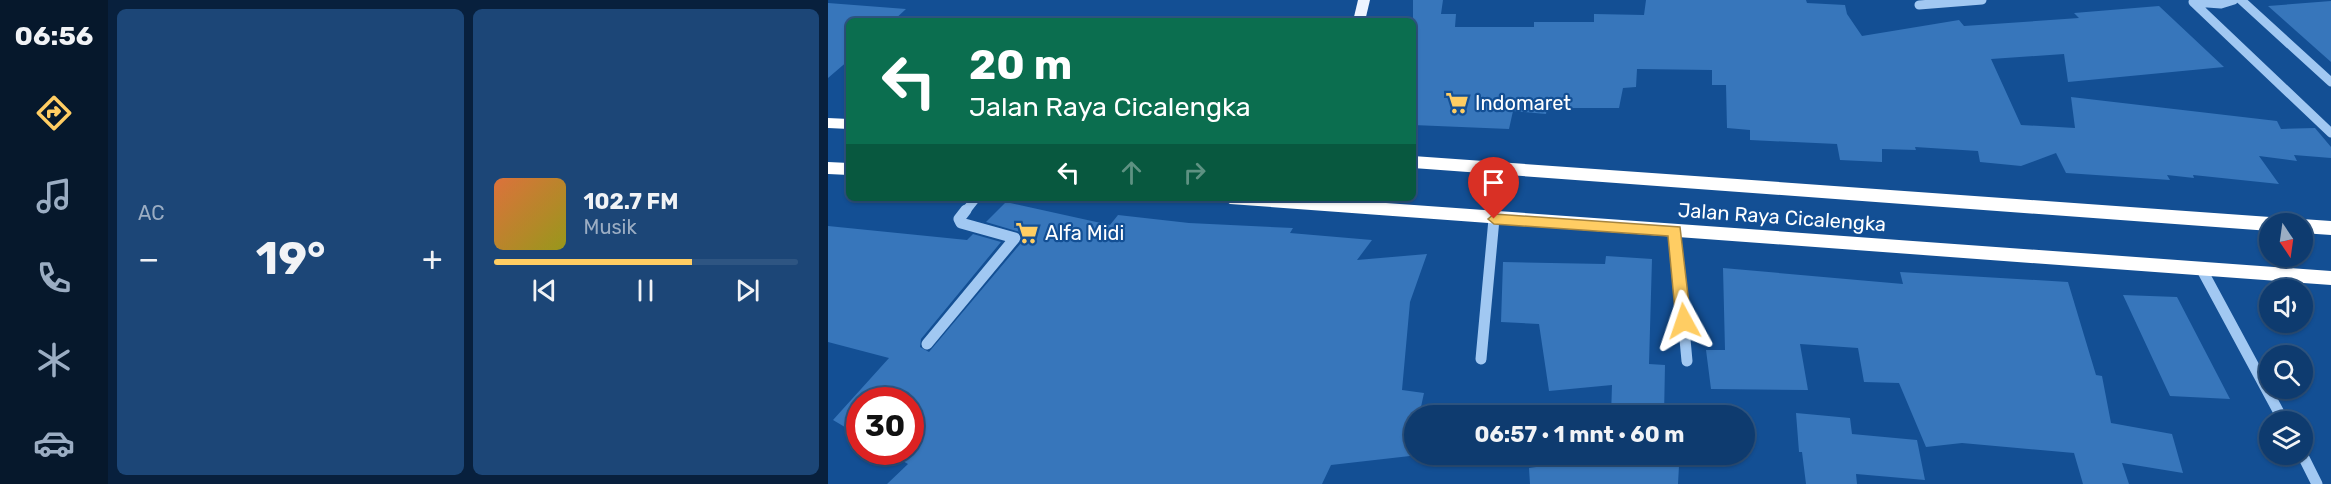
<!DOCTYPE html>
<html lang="id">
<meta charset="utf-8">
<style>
:root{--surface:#0e3b6f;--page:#1c4677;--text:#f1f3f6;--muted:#9badc3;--line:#2e5582;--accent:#ffcd63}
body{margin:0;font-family:Rubik,sans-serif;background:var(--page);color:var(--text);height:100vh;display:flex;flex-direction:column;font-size:22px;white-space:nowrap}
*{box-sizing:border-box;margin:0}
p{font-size:20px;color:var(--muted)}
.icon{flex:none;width:33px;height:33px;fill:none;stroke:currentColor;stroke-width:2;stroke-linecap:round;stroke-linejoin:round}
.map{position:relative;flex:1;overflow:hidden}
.drawer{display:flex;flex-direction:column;gap:9px;padding:9px;background:#08203d;width:720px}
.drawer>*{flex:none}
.banner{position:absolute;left:18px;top:18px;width:570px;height:183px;border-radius:9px;box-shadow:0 2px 4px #0004,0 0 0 2px var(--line);background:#0b6e4f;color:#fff;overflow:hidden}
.needle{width:39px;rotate:167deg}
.controls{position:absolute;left:1431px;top:213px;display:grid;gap:12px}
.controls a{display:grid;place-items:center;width:54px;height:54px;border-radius:50%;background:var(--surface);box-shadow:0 2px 4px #0004,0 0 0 2px var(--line);font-size:30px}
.speed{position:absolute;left:18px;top:387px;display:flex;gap:12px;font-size:30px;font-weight:700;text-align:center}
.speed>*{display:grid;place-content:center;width:78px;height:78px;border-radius:50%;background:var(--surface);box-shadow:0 2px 4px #0004,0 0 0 2px var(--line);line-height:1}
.speed .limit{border:9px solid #d22;background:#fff;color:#111}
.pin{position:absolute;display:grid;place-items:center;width:51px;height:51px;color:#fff;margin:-62px -26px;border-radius:50% 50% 50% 0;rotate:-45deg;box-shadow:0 0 6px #0007}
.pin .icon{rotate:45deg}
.me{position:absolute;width:66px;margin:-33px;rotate:355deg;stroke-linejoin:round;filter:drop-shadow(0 0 4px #0008)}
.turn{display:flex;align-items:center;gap:21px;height:126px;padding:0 24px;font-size:27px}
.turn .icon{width:78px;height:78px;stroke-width:2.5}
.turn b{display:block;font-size:42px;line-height:51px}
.lanes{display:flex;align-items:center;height:57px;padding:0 24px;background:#0003;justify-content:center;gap:30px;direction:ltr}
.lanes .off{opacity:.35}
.big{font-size:45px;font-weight:700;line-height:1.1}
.drawer .tile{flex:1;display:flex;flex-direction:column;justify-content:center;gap:9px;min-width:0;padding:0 21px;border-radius:9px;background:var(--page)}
.song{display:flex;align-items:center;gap:18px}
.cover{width:72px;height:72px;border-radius:9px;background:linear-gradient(135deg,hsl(20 70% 55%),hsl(60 70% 35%))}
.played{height:6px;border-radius:3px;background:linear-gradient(90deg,var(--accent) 65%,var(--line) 65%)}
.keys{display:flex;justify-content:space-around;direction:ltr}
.heat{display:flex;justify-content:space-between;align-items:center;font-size:33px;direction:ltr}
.drawer .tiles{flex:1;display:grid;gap:9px;grid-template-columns:repeat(2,1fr)}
.trip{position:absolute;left:576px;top:405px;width:351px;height:60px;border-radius:30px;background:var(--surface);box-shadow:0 2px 4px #0004,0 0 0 2px var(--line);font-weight:700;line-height:60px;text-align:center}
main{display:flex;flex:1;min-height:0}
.tabs{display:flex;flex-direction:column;width:108px;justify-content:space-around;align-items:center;background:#06182c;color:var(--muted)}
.tabs .icon{width:42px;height:42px}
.tabs .on{color:var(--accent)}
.tabs b{font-size:27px;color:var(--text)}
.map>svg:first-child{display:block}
</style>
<main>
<nav class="tabs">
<b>06:56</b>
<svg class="icon on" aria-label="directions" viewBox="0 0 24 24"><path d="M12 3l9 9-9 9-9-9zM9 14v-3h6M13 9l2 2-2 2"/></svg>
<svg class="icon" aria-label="music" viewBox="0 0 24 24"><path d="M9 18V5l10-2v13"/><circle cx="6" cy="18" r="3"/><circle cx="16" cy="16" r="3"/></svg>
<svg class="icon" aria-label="phone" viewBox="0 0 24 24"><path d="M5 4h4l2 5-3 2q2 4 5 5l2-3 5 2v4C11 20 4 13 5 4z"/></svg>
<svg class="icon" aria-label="climate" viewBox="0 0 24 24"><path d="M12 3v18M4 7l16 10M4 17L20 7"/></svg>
<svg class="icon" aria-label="car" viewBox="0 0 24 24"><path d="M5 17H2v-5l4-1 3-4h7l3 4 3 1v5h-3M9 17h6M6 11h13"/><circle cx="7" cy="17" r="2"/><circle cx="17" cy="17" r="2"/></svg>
</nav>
<section class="drawer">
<div class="tiles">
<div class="tile"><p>AC</p>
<div class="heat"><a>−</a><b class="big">19°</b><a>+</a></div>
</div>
<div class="tile">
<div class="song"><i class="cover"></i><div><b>102.7 FM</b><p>Musik</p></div></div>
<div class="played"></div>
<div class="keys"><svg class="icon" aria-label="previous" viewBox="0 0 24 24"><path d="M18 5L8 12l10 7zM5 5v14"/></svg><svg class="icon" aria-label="pause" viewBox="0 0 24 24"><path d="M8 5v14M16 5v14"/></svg><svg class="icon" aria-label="next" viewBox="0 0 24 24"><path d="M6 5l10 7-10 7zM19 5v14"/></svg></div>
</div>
</div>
</section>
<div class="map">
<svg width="1503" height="484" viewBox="0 0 1503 484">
<rect width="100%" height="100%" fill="#134f94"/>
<path fill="#3776bb" d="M585 0H615L613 14H628L627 27H706V22H766V14L816 15 818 0H978L979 3 1017 5 1019 14 1034 36 1131 20 1136 26 1251 18 1246 13 1331 6 1396 67 1240 82 1236 54 1163 59 1193 125 1247 128 1243 97 1449 121 1453 129 1487 128 1503 147V158L1466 155 1469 161 1431 156 1451 184 1365 175 1366 178 1339 175 1342 180 1238 173 1228 153 1193 166 1152 162 1150 151 1087 147 1088 150 1054 149V162L1012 160 1009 144 922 140V130L899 128 898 85H884V70L809 69 808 87 795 88 791 108H719L718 114 685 111 681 129 585 125Z
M1503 1V62L1440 6Z
M0 3 78 9 65 21H21V60L0 78Z
M178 202 282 225 290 215 361 223 465 228 462 233 544 240 529 260 599 254 582 302 574 390 596 393 591 416H586V435L582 456 503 465 494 484H59L80 464 59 452H82V400H32V436L5 420 61 358 0 342V226L139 240 145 234 173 242 93 339 92 347 101 352 193 243 192 232 158 222Z
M778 256 824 259 821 364 837 365 836 416H783L784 385 721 391 711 324 673 322 675 262 777 264Z
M895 268 1075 284 1072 272 1240 282 1268 375 1274 376 1283 423 1344 434 1355 473 1294 463 1301 484H1255L1246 453 1134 443 1098 447 1071 383 1036 382 1030 348 972 344 980 390 883 389 878 350H897Z
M1295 295 1349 297 1402 399 1342 396Z
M968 413 1022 418 1024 434 1089 440 1097 480 1028 474 1029 484H978L974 452H971Z
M781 454H831L838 465 851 466 850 484H702L701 468 781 457Z"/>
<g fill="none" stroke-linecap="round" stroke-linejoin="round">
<path stroke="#a1c8f2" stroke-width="9" d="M1413 0 1503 82
M1365 2 1503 133
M1366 2 1393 4 1406 0
M1091 5 1154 0
M137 212 148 198"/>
<path stroke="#a1c8f2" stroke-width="11" d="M847 231 859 361
M1374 270 1456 422
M99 344 187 238 133 223 131 219 138 210
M653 359 666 219
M1474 454 1489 484"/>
<path fill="#edf4ff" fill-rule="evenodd" d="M530 0H542L537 21H525Z"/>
<path fill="#fff" fill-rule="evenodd" d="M0 118 21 119V129L0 128Z
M585 156 1442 217 1451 224H1442V231L585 168Z
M0 162 21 163V175L0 174Z
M393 198H488L1503 271V285L402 204Z
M1474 219 1503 221V235L1474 233V224H1467Z"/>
</g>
<path fill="#ffcd63" stroke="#a68540" stroke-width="1.5" d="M666 214 852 227 863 321 861 326 856 327 848 321 840 236 666 224 660 219Z"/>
<defs>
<g id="supermarket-bare" transform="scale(1.8)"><path d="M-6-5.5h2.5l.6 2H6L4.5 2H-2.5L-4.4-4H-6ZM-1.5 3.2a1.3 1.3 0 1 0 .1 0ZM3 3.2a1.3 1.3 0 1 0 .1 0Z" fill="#ffcd63" stroke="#134f94" stroke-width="2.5" paint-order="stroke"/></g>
</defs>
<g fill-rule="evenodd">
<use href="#supermarket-bare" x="629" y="103"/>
<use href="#supermarket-bare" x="199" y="233"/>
</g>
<g text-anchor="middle" stroke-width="4.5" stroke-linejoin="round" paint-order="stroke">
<g font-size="20" fill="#fff" stroke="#134f94" text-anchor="start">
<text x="647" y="110">Indomaret</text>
<text x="217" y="240">Alfa Midi</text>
</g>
<g font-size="20" fill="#fff" stroke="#134f94">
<text transform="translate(954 217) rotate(4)" y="7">Jalan Raya Cicalengka</text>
</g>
</g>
</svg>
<div class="controls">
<a><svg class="needle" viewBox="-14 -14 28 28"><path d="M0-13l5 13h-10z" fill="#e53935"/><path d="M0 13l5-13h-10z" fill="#9badc3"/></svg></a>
<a><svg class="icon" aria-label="sound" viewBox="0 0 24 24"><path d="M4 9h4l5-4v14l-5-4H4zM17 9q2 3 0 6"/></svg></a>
<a><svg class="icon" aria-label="search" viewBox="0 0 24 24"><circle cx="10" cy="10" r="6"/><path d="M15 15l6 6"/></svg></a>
<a><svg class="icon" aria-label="layers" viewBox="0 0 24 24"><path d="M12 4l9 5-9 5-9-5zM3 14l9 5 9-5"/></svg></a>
</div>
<div class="speed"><div class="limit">30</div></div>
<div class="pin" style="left:666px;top:219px;background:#d93025"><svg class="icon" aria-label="arrive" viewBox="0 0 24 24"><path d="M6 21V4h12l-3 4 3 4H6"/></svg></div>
<svg class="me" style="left:856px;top:321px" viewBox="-20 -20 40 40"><path d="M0-17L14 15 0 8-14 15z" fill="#ffcd63" stroke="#fff" stroke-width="4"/></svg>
<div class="trip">06:57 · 1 mnt · 60 m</div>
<div class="banner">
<div class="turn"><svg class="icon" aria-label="left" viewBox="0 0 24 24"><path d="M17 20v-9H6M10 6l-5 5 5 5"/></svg><div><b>20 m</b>Jalan Raya Cicalengka</div></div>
<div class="lanes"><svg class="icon" aria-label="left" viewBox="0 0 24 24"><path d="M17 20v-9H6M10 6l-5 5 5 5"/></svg><svg class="icon off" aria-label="ahead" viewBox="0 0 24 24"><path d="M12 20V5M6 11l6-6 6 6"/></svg><svg class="icon off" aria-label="right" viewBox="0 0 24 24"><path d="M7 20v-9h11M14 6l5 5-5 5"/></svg></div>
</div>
</div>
</main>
